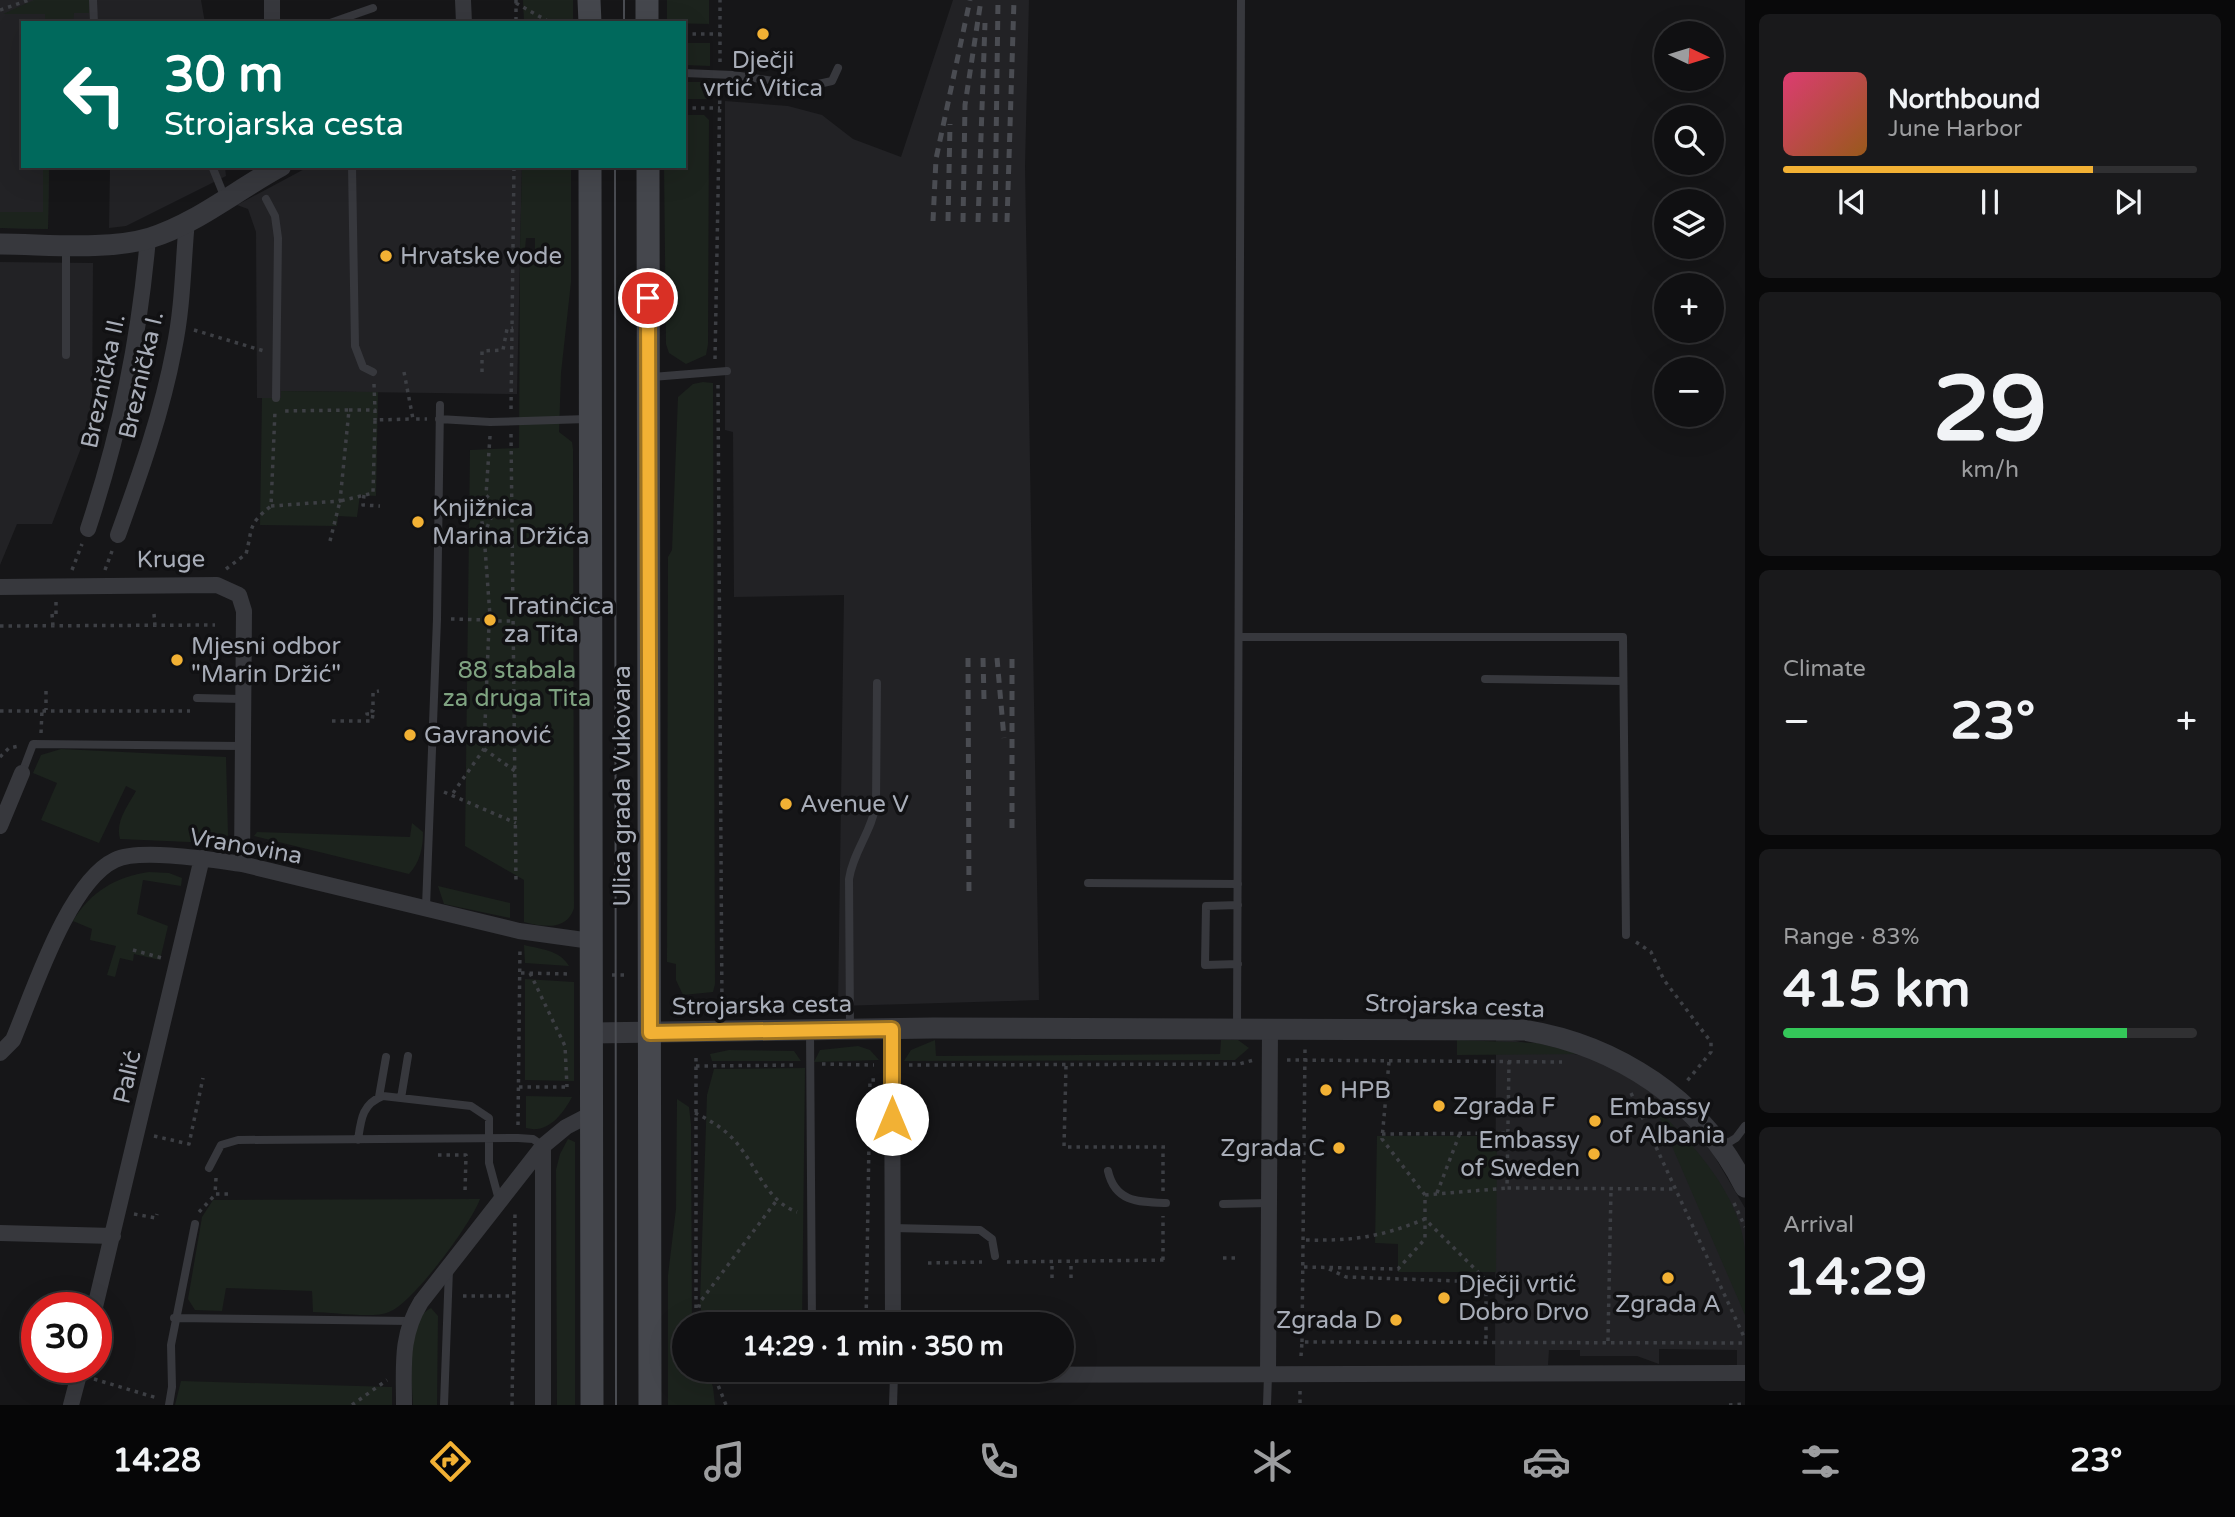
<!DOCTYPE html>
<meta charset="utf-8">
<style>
:root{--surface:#101012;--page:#19191b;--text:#f1f3f6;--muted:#9c9d9f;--line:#303032;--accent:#f2b134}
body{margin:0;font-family:"Varela Round",sans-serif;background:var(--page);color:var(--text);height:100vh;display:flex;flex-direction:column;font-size:26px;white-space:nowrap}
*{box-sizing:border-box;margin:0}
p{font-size:23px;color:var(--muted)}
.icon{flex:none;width:38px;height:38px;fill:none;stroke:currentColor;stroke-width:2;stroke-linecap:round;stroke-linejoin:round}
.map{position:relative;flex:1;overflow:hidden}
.panel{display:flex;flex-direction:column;gap:14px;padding:14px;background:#09090a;width:490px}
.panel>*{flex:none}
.guide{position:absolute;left:21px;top:21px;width:665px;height:147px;border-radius:0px;box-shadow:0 7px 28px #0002,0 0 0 2px var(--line);background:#00695c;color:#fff;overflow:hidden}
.needle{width:46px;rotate:94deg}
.controls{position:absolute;left:1654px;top:21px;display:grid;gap:14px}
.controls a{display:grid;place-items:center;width:70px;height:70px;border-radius:50%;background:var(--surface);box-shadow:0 7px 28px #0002,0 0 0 2px var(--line);font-size:35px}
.speed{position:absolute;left:21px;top:1292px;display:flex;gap:14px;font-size:35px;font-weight:700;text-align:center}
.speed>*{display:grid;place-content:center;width:91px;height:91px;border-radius:50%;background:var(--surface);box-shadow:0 7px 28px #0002,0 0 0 2px var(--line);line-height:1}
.speed .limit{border:10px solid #d22;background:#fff;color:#111}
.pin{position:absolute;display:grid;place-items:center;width:60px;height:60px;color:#fff;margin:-30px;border:4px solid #fff;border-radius:50%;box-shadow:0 2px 7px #0007}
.me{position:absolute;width:77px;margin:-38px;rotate:0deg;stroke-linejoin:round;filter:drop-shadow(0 0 5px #0008)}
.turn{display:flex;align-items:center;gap:24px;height:147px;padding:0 28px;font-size:32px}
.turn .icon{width:91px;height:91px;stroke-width:2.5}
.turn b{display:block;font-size:49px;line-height:60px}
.big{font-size:52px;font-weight:700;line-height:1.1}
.panel .card{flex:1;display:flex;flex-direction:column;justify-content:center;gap:10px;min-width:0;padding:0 24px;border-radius:10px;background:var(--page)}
.panel .dial{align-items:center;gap:0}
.dial b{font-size:91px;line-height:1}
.song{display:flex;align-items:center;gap:21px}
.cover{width:84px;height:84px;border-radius:10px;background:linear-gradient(135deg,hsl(340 70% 55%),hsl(30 70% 35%))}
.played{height:7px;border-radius:4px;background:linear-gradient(90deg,var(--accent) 75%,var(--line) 75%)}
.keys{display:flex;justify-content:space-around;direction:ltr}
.heat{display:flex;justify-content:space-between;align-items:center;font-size:38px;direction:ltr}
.charge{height:10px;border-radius:5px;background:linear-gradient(90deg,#34c759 83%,var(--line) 0)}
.trip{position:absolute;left:672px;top:1312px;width:402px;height:70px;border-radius:35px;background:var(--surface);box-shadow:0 7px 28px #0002,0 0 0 2px var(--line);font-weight:700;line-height:70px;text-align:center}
.tab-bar{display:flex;height:112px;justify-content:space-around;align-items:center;background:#060607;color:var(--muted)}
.tab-bar .icon{width:49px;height:49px}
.tab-bar .on{color:var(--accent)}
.tab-bar b{font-size:32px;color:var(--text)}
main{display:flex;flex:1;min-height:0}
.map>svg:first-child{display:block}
</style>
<main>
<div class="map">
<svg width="1745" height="1405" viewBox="0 0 1745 1405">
<rect width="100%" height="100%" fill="#161618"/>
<path fill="#222225" d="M0 0H201L205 23H23V166H49L48 229 0 228Z
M953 0H1029L1025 166 1039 1000 838 1006 844 595 734 597 733 432 725 430V101L788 106 822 115 853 139 901 157Z
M110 166H225L226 176 126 226 109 228Z
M310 166H522L517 394 282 391 281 398H257L256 232 248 209 237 205Z
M0 262 93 263V266L92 419 52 524H17L0 565Z
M1496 1040H1512L1596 1059 1657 1094 1706 1142 1745 1208V1365H1737V1350L1659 1349V1364L1637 1356H1580V1350H1549L1548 1365H1495Z"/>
<path fill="#1c231d" d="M34 0H89V13H74L73 23H45V14H3Z
M523 0H573V23H524Z
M667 0H709V24L667 23Z
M684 43H710V66L684 65Z
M684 82H708V99H684Z
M684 115H704L709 120 708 344 706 355 686 364 669 353 666 344 664 166H684Z
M43 166H49L48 229 0 228V212H43Z
M522 166H571V282L561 373 559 432 572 442 573 449 574 908C567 931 543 927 524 922V880L465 846 470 450 519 448 520 254H525V264H535V238H526L525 249H520Z
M703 382 713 383 715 984 713 992 683 995 676 980V964L667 962 668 557 672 550 678 397 693 384Z
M281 391 378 392 376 496 360 495 357 517 338 516 337 526 260 525 262 398H281Z
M61 749 226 757 228 835 225 839 212 843 120 839C115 821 128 806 136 791L126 786 99 843 41 820 57 783 33 773 41 755Z
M412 823 423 832C423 848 420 862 409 874L254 836 257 832 410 837Z
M149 872 169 873 182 878 181 886 143 880 137 914 168 926 160 960 134 954 133 961 120 958 115 977 107 975 116 946 90 940 92 929 73 921C91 891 116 877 149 872Z
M438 886 510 903V918L444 904Z
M524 945C540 949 560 950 569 966L525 963Z
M525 979 574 982V1081L525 1080Z
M935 1040 936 1056 1220 1054 1221 1040H1238L1249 1048 1235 1060 904 1061 911 1050Z
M1457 1040 1538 1043 1580 1054 1457 1055Z
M858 1046 870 1050 879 1060 814 1062 820 1050Z
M729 1050 794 1051 801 1061H712L710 1054Z
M805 1068 802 1325H703L700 1302 707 1095 714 1069Z
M526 1096 572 1097C562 1115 548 1134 526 1128Z
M677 1099 689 1107 691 1124 692 1325H684V1370H707L713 1387 715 1405H668V1275L676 1209Z
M1655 1107C1694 1145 1740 1194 1745 1251 1745 1272 1745 1294 1745 1315Z
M1377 1136H1497L1496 1272H1398V1244L1375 1243Z
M568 1139 575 1142V1405H557L556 1170 560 1154Z
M480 1199C471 1224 413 1303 389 1312 374 1319 332 1312 313 1312L312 1291 226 1288 222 1311 195 1310 188 1299 202 1217 213 1200Z
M431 1308 438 1316 437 1405H413C412 1380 404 1321 431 1308Z
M181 1381 392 1387V1405H175Z"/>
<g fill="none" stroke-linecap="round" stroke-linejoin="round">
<path stroke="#3d3f44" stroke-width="3.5" stroke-dasharray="3.5 5" stroke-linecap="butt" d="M516 0V23
M516 3 551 23
M0 10 29 0
M684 34H721
M720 62V0
M684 108H720
M194 330 264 351
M715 359 720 87
M404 372 413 419H427
M482 372V351L503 350 507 329 513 328
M374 384 375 410
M718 385 722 1009
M511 409 514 166
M349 410H375V420
M511 434 516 883
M490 436 486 495 496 507 484 534 490 616
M364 495 363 505 380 506
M271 506 340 501 349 410 281 411
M484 533 479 506 486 495
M330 541 340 501 373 493 375 420 413 419
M226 569 246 554C253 528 247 525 271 506L275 411
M72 570 82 544
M105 570 112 551
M52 614 53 626
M56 614V602
M154 614 155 626
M451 619 485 620 490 616 494 621H512
M0 626 215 625
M46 691V710
M0 711H190
M332 721H372L373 714H367V711H373V692L379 691
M41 733 42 710
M484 749 515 771
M0 757 9 748 19 746
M444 792 516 823
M453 793 484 749 489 625 485 620
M1636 942 1651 952 1664 980 1711 1042V1052L1687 1081
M133 950 162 958
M521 973 572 974
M530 973 565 1046 567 1087
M612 975H629
M696 1058V1325
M1287 1060 1562 1062
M1509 1061 1507 1188 1677 1189
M1389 1062 1382 1139 1425 1195
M822 1064 874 1065
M909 1065 1239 1064 1254 1060
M696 1066 797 1065
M1066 1066 1064 1147H1166
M519 1087H569
M1631 1093 1745 1339
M695 1113C712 1121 728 1131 739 1146 757 1168 768 1202 797 1212
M518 1125 520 947
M1382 1134 1508 1133
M154 1136 189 1144 203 1078
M1224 1146 1243 1147
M438 1155H466L465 1192
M216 1178 215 1194H228
M1163 1191V1147
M1437 1193 1460 1133
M1734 1203 1745 1227
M199 1212 215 1195
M134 1214 156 1218 157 1214
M1306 1240C1353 1241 1381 1237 1425 1219L1486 1280V1343
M1223 1258H1240
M1163 1260V1216
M1007 1262 1166 1260
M928 1263 982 1262
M1304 1267 1398 1269 1425 1239V1195L1507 1188
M1329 1269 1346 1277 1486 1282
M1052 1278V1261
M1071 1278V1261
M463 1296H513
M697 1316 700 1302 777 1200
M866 1325 870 1080H875
M1071 1333V1343
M1608 1341 1611 1189
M1302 1342 1305 1049
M1301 1356 1302 1342 1745 1343
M712 1370 726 1405
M94 1379 157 1398
M1300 1391V1405
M352 1405 387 1380
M512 1405 515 1212
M1729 1405 1745 1404"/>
<path stroke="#37383d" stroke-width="8" d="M93 0 94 23
M330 23 373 8
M684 73 733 75 809 86 832 81 838 68
M212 166 225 198
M352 166 355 346 363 367 373 372
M266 199 275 216 278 238 276 398
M66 247V355
M652 377 727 371
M439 419 490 422 587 419
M1239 637H1623L1626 935
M1485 679 1622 681
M197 698 242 699
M22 773 33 744 242 746
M1088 883 1238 884
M426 907 437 619 440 405
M1238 964 1205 965 1206 906 1238 905
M850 1027 849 879C853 852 872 831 876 804L877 683
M1237 1029 1241 0
M810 1031 812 1325
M379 1097 386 1057
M401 1098 408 1056
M358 1140C361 1119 362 1104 383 1096L471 1106 489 1118V1163L499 1200
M1721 1147 1736 1138 1745 1126
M209 1168 221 1145 238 1140 518 1138 533 1139 543 1146
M1108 1171C1115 1202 1138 1202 1166 1203
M1223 1204 1269 1203
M893 1228 980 1230 992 1239 995 1256
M174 1318 409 1321
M784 1374 894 1375 893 1405
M169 1405 172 1387 171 1345 195 1224
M444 1405 449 1269
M1267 1405 1268 1375"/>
<path stroke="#37383d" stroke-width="16" d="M272 0V23
M463 0 464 23
M88 529C120 432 139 341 148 238
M118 535C140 474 162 413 174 349 183 307 183 263 187 220
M0 587 217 585 239 595 244 611 242 864
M0 826 22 773
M892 1029 893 1325
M0 1053 13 1040C33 993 68 882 115 860 140 848 213 860 242 864L519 931 591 941
M543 1146V1405
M0 1233 113 1236
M95 1307 202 858
M894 1370V1375H919L1745 1373
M1268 1375 1270 1029
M71 1405 81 1367
M404 1405C404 1366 400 1336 421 1302L543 1146 566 1127 591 1114"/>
<path stroke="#37383d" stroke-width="21" d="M0 244C45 244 106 251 150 238 196 224 238 189 281 166
M591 1033 933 1028 1524 1030C1617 1045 1702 1100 1745 1187"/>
<path stroke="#45474d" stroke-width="23" d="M589 0 590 23
M647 0V23
M590 166 592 1405
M648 166 650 1405"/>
<path stroke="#4a4c52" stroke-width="2" d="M624 0V23
M615 166 616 1405"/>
<path stroke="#4a4c52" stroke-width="5" stroke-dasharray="9 7" stroke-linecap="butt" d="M933 221 936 159 970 0
M948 221 950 124
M963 222 965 105 981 0
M978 222 985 23
M995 222 998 0
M1007 222 1014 0
M968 658 969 898
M983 658 984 699
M997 658 1004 738
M1012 659V834"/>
</g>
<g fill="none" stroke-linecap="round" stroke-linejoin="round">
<g stroke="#9d7322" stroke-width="18">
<path id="route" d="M648 298 650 1033 892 1029V1119"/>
</g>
<use href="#route" stroke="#f2b134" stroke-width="12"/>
</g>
<g fill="#f2b134" stroke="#111113" stroke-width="2.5">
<circle cx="763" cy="34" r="7"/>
<circle cx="386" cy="256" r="7"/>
<circle cx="418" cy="522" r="7"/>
<circle cx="490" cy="620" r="7"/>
<circle cx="177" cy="660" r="7"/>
<circle cx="410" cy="735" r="7"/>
<circle cx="786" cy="804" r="7"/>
<circle cx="1326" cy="1090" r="7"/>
<circle cx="1439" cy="1106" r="7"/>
<circle cx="1595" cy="1121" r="7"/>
<circle cx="1339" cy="1148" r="7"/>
<circle cx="1594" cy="1154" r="7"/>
<circle cx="1668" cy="1278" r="7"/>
<circle cx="1444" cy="1298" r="7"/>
<circle cx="1396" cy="1320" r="7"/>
</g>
<g text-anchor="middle" stroke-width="7" stroke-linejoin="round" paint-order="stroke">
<g font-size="24" fill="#a8adb8" stroke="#111113" text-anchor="start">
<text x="763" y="68" text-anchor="middle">Dječji<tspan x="763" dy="28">vrtić Vitica</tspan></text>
<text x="400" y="264">Hrvatske vode</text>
<text x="432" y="516">Knjižnica<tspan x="432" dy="28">Marina Držića</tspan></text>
<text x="504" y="614">Tratinčica<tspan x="504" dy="28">za Tita</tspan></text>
<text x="191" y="654">Mjesni odbor<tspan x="191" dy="28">"Marin Držić"</tspan></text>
<text x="424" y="743">Gavranović</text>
<text x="800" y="812">Avenue V</text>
<text x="1340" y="1098">HPB</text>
<text x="1453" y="1114">Zgrada F</text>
<text x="1609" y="1115">Embassy<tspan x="1609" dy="28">of Albania</tspan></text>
<text x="1580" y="1148" text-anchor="end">Embassy<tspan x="1580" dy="28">of Sweden</tspan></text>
<text x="1325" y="1156" text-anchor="end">Zgrada C</text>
<text x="1458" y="1292">Dječji vrtić<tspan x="1458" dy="28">Dobro Drvo</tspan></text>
<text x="1668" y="1312" text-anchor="middle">Zgrada A</text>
<text x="1382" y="1328" text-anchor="end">Zgrada D</text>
</g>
<g font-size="24" fill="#a8adb8" stroke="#111113">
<text transform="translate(141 375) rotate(-77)" y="8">Breznička I.</text>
<text transform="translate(103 381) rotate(-78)" y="8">Breznička II.</text>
<text transform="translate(171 559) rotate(-1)" y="8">Kruge</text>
<text transform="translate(622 786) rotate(-90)" y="8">Ulica grada Vukovara</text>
<text transform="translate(246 846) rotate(10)" y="8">Vranovina</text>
<text transform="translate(762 1005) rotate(-1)" y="8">Strojarska cesta</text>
<text transform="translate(1455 1006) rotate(2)" y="8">Strojarska cesta</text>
<text transform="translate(127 1077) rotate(-77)" y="8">Palić</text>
</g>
<g font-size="24" fill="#7fa381" stroke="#111113">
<text x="517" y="678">88 stabala<tspan x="517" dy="28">za druga Tita</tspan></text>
</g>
</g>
</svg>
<div class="controls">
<a><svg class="needle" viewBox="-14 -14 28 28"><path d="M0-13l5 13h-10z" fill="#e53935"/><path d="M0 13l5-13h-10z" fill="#9c9d9f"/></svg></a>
<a><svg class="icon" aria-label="search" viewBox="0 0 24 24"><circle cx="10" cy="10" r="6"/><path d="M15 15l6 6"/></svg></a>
<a><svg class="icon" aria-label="layers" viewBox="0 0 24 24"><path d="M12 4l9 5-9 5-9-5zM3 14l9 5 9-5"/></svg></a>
<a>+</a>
<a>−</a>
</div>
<div class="speed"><div class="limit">30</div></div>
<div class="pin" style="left:648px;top:298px;background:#d93025"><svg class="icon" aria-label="arrive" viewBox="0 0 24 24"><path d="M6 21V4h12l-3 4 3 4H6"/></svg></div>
<svg class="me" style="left:892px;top:1119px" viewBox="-20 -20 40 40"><circle r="19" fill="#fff"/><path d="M0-13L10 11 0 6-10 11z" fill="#f2b134"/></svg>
<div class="trip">14:29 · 1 min · 350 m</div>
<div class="guide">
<div class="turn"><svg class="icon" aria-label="left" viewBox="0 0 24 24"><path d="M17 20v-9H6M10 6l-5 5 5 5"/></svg><div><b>30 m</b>Strojarska cesta</div></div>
</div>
</div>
<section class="panel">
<div class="card">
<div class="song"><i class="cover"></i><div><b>Northbound</b><p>June Harbor</p></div></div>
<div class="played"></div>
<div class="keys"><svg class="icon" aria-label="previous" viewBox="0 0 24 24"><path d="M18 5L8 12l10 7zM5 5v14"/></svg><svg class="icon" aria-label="pause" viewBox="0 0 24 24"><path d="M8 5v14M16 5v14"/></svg><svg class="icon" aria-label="next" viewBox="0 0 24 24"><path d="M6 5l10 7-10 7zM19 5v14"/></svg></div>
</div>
<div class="card dial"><b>29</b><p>km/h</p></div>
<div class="card"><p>Climate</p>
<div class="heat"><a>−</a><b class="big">23°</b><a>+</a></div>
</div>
<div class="card"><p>Range · 83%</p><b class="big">415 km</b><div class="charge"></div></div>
<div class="card"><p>Arrival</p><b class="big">14:29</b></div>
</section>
</main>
<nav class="tab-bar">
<b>14:28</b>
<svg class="icon on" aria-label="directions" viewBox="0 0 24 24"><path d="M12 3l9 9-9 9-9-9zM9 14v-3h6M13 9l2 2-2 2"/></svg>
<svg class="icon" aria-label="music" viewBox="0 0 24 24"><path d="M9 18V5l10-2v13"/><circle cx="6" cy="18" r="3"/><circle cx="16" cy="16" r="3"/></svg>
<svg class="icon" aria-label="phone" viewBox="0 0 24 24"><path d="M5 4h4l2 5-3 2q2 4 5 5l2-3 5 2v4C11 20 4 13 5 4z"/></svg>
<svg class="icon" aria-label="climate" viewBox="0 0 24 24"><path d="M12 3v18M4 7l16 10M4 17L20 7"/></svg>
<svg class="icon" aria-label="car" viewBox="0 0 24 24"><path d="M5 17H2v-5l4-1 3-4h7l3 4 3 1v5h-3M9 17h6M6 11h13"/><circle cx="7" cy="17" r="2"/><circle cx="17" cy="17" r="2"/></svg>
<svg class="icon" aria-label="filters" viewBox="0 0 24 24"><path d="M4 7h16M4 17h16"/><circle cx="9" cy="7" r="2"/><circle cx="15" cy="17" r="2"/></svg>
<b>23°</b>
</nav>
